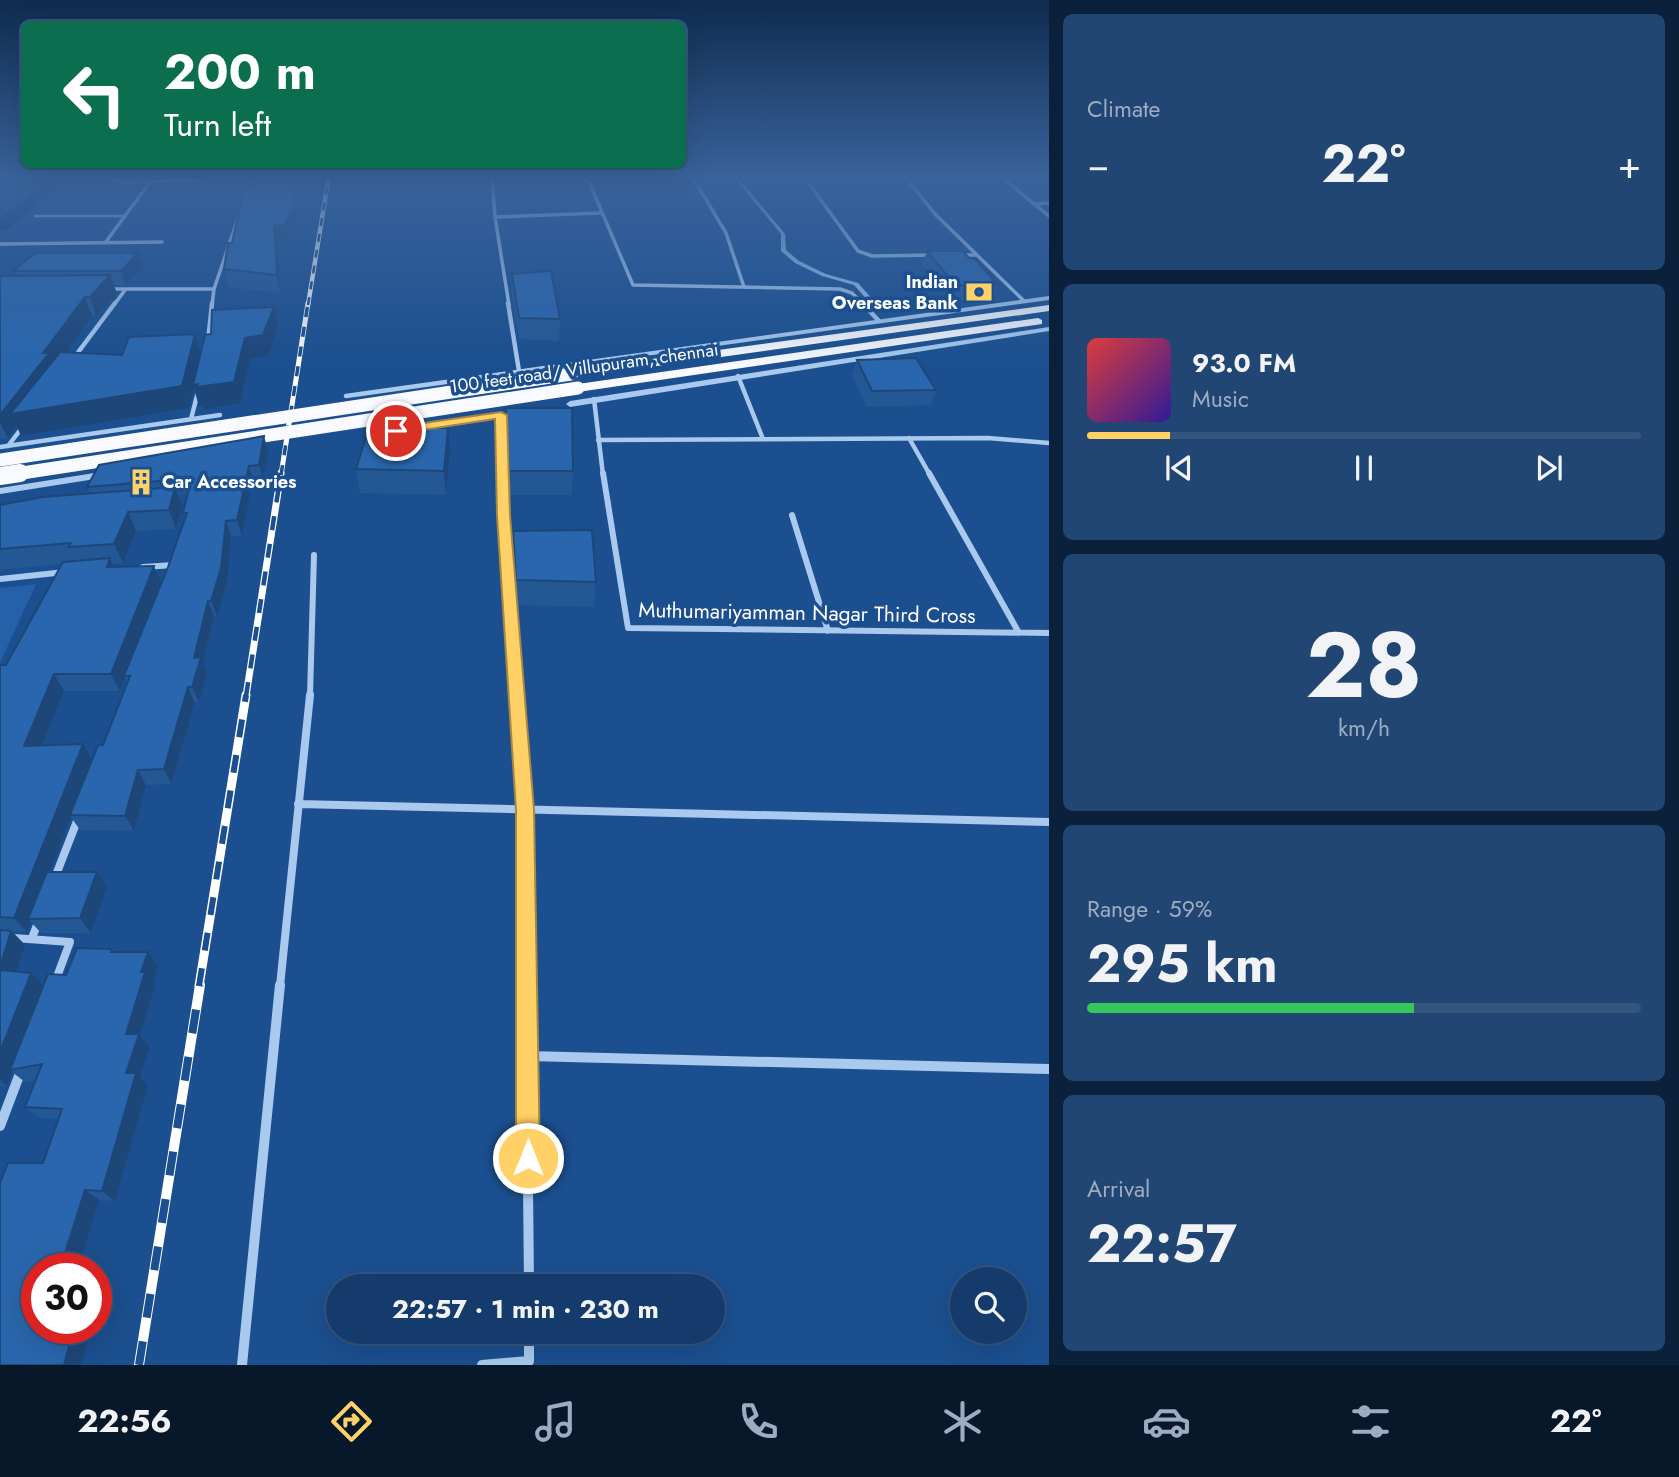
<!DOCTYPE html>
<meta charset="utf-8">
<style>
:root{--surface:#143b6b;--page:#214673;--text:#f1f3f6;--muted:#9dadc1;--line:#33557e;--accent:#ffd166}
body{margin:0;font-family:Jost,sans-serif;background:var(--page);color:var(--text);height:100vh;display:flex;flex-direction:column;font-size:26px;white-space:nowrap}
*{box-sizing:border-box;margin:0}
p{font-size:23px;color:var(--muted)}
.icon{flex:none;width:38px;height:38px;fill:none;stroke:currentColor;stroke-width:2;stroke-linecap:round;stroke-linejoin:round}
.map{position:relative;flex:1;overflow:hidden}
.sheet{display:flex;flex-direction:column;gap:14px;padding:14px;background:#0b203b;width:630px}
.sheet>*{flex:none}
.top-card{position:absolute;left:21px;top:21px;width:665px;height:147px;border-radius:10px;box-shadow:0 7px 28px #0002,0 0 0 2px var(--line);background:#0b6e4f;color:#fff;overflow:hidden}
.tools{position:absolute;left:950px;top:1267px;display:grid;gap:14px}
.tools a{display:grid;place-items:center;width:77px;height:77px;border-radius:50%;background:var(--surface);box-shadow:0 7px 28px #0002,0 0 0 2px var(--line);font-size:35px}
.speed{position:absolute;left:21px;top:1253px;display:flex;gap:14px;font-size:35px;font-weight:700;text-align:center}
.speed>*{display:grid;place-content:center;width:91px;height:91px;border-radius:50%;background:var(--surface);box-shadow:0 7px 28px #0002,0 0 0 2px var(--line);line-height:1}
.speed .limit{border:10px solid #d22;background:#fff;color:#111}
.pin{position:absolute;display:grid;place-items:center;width:60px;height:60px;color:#fff;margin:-30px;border:4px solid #fff;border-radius:50%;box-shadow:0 2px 7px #0007}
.me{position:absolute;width:77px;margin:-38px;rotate:0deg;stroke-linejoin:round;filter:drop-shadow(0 0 5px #0008)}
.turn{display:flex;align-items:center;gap:24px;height:147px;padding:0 28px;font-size:32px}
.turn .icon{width:91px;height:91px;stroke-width:2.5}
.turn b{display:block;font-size:49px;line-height:60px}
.big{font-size:52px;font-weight:700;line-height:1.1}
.sheet .tile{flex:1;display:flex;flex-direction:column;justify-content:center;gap:10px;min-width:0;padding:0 24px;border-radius:10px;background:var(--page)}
.sheet .dial{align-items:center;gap:0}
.dial b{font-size:91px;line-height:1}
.song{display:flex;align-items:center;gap:21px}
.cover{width:84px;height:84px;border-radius:10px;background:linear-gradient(135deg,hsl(0 70% 55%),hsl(250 70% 35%))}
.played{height:7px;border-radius:4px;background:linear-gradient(90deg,var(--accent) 15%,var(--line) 15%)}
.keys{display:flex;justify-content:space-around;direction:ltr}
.heat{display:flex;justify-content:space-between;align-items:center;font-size:38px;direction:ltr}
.charge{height:10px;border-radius:5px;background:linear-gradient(90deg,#34c759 59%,var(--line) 0)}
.trip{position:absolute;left:326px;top:1274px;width:399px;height:70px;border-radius:35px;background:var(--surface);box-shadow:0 7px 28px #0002,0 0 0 2px var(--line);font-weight:700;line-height:70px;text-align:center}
.tab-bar{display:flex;height:112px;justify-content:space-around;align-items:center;background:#08182b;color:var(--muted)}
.tab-bar .icon{width:49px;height:49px}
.tab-bar .active{color:var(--accent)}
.tab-bar b{font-size:32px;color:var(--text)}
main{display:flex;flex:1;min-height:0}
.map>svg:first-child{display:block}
</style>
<main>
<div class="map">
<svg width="1049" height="1365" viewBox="0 0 1049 1365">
<rect width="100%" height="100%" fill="#1b4f8f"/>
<path fill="#2461a8" d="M36 584 0 663V588Z"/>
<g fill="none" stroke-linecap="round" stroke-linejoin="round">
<path fill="#9cc4f0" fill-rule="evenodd" d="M732 175H736L785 234 786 250 799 261 826 274 858 283 882 310V312H878L854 285 822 276 795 263 781 251V234Z"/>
<path fill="#123a6d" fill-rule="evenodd" d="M56 175H73L6 230 0 231V218Z"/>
<path stroke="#a9c9ee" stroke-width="2.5" d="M35 216H125"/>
<path stroke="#a9c9ee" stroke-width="3.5" d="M112 175V179L123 182 209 180
M492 175 495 217 509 305
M580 175 590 184 633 285 840 289 852 293 864 305
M904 175 935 214 1023 300
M999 175 1049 216
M695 181 726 233 744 287
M810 185 858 251 872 256 934 255
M1035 204 1049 203
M495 217 601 213
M105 243 150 182
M0 244 162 242
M960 255H977
M107 289H214
M114 305 125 290
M212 305 214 289 238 218"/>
<path stroke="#a9c9ee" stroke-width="4.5" d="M508 303 519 371
M862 303 878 320
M208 342 212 303
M73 359 115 303
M738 376 763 439
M346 396 552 367
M594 399 603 475
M191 419 199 388
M409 429 501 415 502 475
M909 438 930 475
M598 440 988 438 1049 443
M8 446 24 425
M0 447 220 415"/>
<path stroke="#a9c9ee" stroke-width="6" d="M502 473 517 696
M603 473 628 628 1049 633
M929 473 1019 633
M0 491 101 475
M792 515 828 631
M143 567 174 565
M0 579 65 572
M310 696 314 555"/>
<path stroke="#a9c9ee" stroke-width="8" d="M516 695 525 810 526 986
M298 804 1049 822
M54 880 79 816
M0 937 70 942 55 982
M32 938 39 920
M280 986 310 695"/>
<path stroke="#a9c9ee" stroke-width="10" d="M526 985 529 1286
M528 1056 1049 1069
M0 1126 22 1068
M242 1365 280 985
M482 1365 529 1361V1332"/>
<path fill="#a9c9ee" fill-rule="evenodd" d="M1049 296V300L552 369 548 367 552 365Z
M1049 327V331L570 407 566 404 570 401Z"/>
<path fill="#f8faff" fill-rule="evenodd" d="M1049 305V311L571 378 565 374 571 370Z
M1038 318 1042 320V324L578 392 571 388 578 384Z"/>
<g stroke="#fff" stroke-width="4.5">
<path id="rail-far4" d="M308 305 329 175"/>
</g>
<g stroke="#fff" stroke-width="5">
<path id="rail-far3" d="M281 475 308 303"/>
</g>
<g stroke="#fff" stroke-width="7">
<path id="rail-far2" d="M246 696 281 473"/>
</g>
<g stroke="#fff" stroke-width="9">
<path id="rail-far1" d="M199 986 246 695"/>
</g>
<g stroke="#fff" stroke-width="10">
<path id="rail" d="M139 1365 200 985"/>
</g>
<use href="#rail-far4" stroke="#1b4f8f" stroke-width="2.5" stroke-dasharray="8" stroke-linecap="butt"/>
<use href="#rail-far3" stroke="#1b4f8f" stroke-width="3.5" stroke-dasharray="10" stroke-linecap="butt"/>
<use href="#rail-far2" stroke="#1b4f8f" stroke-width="4.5" stroke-dasharray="14" stroke-linecap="butt"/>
<use href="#rail-far1" stroke="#1b4f8f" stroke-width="6" stroke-dasharray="18" stroke-linecap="butt"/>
<use href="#rail" stroke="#1b4f8f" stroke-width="8" stroke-dasharray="24" stroke-linecap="butt"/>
<path stroke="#f8faff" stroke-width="13" d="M0 460 571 374
M9 475 578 388"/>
<path stroke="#f8faff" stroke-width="18" d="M0 476 20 473"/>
</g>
<path fill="#245895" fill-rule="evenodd" d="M244 175 243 190 203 189 200 177Z
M299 212 288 241 278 242 280 293 228 287 224 269 232 243Z
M927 251 998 285 993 300H949L922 265Z
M143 267 125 285H114L117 294 96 316H92L66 352 122 355 195 334 200 353 211 334 274 307 278 328 268 356 250 359 240 403 204 409 203 406H199L194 388 189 408 21 436 17 426 8 438 0 439V278L15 276 13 271Z
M512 274 560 319 559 341 519 339 512 295Z
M857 360 936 390 931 405 867 407 852 375Z
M506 408 573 471 572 495H509Z
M268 451 263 480 253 481 242 536H231L227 583 217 616H214L203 663 207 673 199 702 195 703 171 784 146 785 134 831 80 830 71 817 50 872H97L107 887 91 933H41L31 922 27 932 12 931 25 945 17 972 44 986 66 975 112 949 115 952 158 966 153 983 155 986 140 1036 150 1047 140 1077 148 1086 115 1201 99 1200 0 1365 43 1163 58 1119 40 1118 25 1107 36 1080 25 1082 12 1072 7 1086 0 1087V665H6L62 564 0 570V505L90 494 87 487ZM187 494 183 513 185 519 168 567 147 620 161 583 114 567 113 564 123 563 136 531 176 529 182 506 178 495ZM125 677 128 683 103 745 92 760 42 745 64 691H120Z
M450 451 446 495 360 493 356 469Z
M513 531 596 582 594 607 517 605 513 556Z"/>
<path fill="#1d4779" d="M242 175H244L246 183 243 190 241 177Z
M297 175H300L299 212 288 241 278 242 280 293 277 275 274 226Z
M138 253 143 267 125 285 121 271Z
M110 275 117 294 96 316 90 297Z
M85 297 92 316 55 368 57 373 195 334 201 356 245 338 274 307 278 328 268 356 250 359 240 403 204 409 203 406H199L194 388 189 408 21 436 17 426 8 438 0 423V415L43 353Z
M448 428 450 451 446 495 444 471Z
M264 436 268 451 263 480 259 465Z
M249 466 253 481 242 536 237 520Z
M175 487 182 506 176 529 169 510Z
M128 512 136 531 123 563 114 544Z
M226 521 231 536 227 583 217 616 211 601Z
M110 558 118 575 107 567Z
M154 566 161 583 126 676H124L125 677 120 691 111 674Z
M208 601 214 616 203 663 207 673 199 702 192 687 194 658Z
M54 674 64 691 38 755 24 746Z
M188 687 195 703 171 784 164 769Z
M83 744 93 761 70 815 71 817 32 919H28L31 922 27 932 14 918Z
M138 770 146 785 134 831 125 816Z
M97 872 107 887 91 933 80 918Z
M11 931 25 945 13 984 0 971V967Z
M148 952 158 966 153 983 155 986 140 1036 150 1047 140 1077 148 1086 115 1201 102 1191 126 1073V1034L141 972Z
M31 973 45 987 10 1070 12 1072 7 1086 0 1080V1052Z
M85 1190 99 1200 78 1269H60Z
M74 1328H91L81 1365H64Z"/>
<path fill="#2a66ad" stroke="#1d4779" stroke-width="2" d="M202 175H242L241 177H200Z
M249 175H297L296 196 285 225 274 226 277 275 224 269 228 243H232L243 192Z
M927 251H963L969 258 975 259 998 285H955Z
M35 253H138L121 271H13Z
M551 271 560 319 519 318 512 274Z
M110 275 90 297H85L43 353H49L0 415V278L2 276Z
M274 307 263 335 245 338 234 382 197 387 198 384 193 385 205 335 211 334 212 310Z
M195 334 182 386 10 414 60 352 122 355 129 337Z
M916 358 936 390 872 391 857 360Z
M506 408H572L573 471H509Z
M369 427 448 428 444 471 356 469Z
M264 436 259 465 249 466 237 520 226 521 221 568 211 601H208L194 658 201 657 192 687H188L164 769 138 770 125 816 70 815 98 745H103L130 676H124L168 567 187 513H183L190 484 183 479 87 487 99 465Z
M175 487 169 510 128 512 114 544 68 547 71 543 0 549V505L43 497Z
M592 530 596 582 516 580 513 531Z
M110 558 107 567 154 566 111 674H54L24 746 83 744 14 918 0 917V665H6L63 562Z
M47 872H97L80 918 28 919Z
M0 930 11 931 0 967Z
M77 948 112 949 111 952H148L141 972H145L126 1034H139L126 1073H136L102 1191 85 1190 60 1269H37V1328H74L64 1365H0V1183L8 1163H43L62 1109 25 1107 42 1064 10 1070 48 974 66 975Z
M0 970 31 973 0 1052Z"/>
<linearGradient id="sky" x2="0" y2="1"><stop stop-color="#0f2b4f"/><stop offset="0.48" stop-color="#39639b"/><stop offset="1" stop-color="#39639b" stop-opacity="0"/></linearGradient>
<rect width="1049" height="366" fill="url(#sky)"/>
<path fill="#ffd166" stroke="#a68842" stroke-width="2" d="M501 412 507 415 510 515 534 810 540 1158 537 1167 528 1170 520 1167 516 1158V810L497 515 495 419 396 434 390 431 396 427Z"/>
<defs>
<g id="bank-bare" transform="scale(2.1)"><path d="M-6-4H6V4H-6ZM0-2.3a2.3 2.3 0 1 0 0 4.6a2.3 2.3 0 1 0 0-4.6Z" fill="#ffd166" stroke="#1b4f8f" stroke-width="2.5" paint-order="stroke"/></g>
<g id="building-bare" transform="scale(2.1)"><path d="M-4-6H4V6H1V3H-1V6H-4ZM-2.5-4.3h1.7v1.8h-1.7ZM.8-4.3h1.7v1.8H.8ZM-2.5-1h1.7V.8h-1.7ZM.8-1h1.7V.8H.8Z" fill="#ffd166" stroke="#1b4f8f" stroke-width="2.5" paint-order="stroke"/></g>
</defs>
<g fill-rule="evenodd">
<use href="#bank-bare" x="979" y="292"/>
<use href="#building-bare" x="141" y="482"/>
</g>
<g text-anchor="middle" stroke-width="7" stroke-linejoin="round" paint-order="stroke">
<g font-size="18" font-weight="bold" fill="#fff" stroke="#1b4f8f" text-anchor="end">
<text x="958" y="288">Indian<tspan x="958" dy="21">Overseas Bank</tspan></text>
<text x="162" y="488" text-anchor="start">Car Accessories</text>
</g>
<g font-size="18" fill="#fff" stroke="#1b4f8f">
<text transform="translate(584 368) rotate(-8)" y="6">100 feet road/ Villupuram, chennai</text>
</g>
<g font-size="21" fill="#fff" stroke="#1b4f8f">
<text transform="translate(807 613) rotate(1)" y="7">Muthumariyamman Nagar Third Cross</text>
</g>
</g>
</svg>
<div class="tools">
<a><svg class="icon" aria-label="search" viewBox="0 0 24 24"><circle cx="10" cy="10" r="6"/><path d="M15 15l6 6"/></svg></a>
</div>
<div class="speed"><div class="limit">30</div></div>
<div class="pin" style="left:396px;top:431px;background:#d93025"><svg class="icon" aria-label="arrive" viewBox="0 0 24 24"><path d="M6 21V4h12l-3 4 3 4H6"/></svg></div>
<svg class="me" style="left:528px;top:1158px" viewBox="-20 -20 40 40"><circle r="17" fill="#ffd166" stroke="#fff" stroke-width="3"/><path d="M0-11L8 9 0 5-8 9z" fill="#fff"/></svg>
<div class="trip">22:57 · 1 min · 230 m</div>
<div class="top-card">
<div class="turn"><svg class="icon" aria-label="left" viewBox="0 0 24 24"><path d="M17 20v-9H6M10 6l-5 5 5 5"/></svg><div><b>200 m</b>Turn left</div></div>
</div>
</div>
<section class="sheet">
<div class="tile"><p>Climate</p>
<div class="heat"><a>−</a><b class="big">22°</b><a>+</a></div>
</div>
<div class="tile">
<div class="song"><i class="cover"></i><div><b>93.0 FM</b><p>Music</p></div></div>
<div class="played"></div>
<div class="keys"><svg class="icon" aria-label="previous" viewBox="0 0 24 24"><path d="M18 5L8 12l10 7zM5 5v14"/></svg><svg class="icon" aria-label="pause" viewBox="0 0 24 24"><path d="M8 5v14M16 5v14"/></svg><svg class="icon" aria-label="next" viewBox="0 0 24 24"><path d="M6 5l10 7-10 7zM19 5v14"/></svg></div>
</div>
<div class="tile dial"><b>28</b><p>km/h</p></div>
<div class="tile"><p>Range · 59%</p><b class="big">295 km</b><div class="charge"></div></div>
<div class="tile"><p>Arrival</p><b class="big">22:57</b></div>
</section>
</main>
<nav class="tab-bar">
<b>22:56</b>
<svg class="icon active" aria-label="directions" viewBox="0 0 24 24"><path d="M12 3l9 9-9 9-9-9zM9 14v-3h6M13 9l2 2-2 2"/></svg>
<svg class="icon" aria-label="music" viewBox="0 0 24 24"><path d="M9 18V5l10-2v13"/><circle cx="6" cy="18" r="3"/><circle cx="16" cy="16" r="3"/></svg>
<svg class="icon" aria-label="phone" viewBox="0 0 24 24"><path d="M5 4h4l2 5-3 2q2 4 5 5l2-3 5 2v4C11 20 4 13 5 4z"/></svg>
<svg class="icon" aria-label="climate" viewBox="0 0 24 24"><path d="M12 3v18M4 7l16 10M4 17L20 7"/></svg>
<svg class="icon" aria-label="car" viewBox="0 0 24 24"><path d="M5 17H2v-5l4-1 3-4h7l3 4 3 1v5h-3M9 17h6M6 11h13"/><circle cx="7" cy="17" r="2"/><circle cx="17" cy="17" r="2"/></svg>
<svg class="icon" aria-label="filters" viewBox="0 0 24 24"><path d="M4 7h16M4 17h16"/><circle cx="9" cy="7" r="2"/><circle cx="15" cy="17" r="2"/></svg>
<b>22°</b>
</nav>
